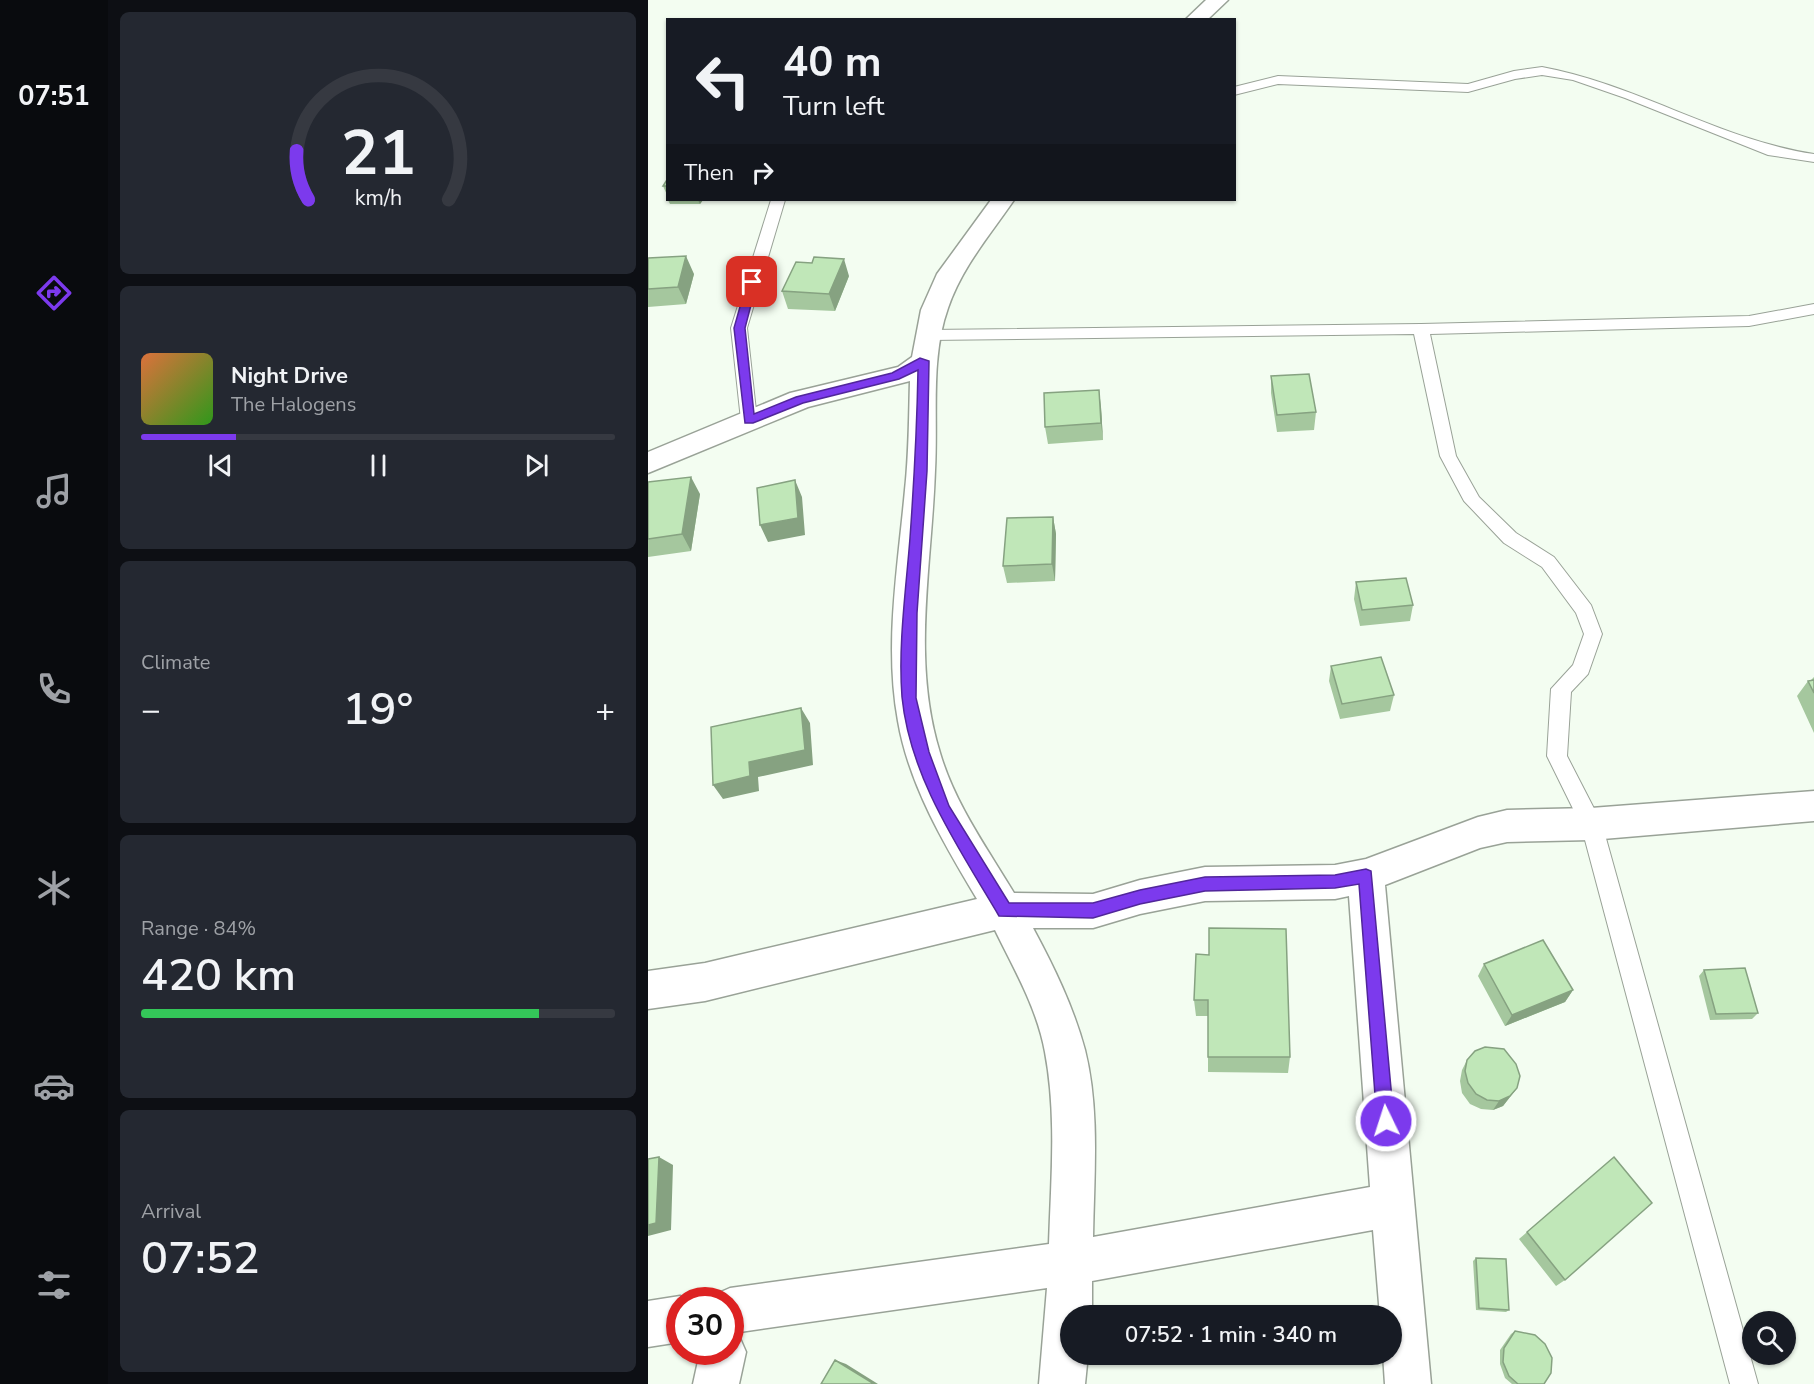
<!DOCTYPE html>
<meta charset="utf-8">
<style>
:root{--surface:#171b24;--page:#242831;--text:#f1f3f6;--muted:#9ea1a6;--line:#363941;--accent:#7c3aed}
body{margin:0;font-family:"Nunito Sans",sans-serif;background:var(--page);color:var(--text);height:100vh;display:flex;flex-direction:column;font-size:22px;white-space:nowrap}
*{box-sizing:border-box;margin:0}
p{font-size:20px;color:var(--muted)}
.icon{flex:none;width:33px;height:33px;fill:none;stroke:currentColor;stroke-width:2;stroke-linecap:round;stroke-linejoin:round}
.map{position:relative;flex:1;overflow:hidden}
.drawer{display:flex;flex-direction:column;gap:12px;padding:12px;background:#0d0f14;width:540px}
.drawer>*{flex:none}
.top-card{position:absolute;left:18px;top:18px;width:570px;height:183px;border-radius:0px;box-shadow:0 2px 4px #0004;background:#171b24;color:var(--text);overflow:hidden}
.controls{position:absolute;left:1094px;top:1311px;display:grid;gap:12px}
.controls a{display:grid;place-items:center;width:54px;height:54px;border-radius:50%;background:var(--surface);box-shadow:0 2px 4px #0004;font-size:30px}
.speed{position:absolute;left:18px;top:1287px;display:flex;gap:12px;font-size:30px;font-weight:700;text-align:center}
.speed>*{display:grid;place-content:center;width:78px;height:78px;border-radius:50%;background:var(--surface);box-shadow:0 2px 4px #0004;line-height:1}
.speed .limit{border:9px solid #d22;background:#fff;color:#111}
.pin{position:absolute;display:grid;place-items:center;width:51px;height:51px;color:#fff;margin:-26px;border-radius:12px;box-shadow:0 3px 9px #0006}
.me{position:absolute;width:66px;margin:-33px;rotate:356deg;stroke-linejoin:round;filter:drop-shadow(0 0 4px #0008)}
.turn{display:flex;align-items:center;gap:21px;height:126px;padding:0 18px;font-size:27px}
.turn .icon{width:78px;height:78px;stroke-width:2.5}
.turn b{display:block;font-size:42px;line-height:51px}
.then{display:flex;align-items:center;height:57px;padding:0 18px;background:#0003;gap:12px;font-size:22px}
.big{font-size:45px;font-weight:600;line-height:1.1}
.drawer .card{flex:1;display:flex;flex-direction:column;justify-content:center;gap:9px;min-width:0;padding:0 21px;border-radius:9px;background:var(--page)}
.drawer .dial{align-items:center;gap:0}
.dial svg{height:156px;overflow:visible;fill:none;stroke:var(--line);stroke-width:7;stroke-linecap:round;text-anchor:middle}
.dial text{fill:var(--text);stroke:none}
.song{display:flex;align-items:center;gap:18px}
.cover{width:72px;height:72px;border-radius:9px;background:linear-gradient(135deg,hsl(20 70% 55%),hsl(110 70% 35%))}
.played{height:6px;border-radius:3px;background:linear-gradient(90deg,var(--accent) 20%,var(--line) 20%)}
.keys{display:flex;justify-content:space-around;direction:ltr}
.heat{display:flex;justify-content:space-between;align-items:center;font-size:33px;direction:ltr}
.charge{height:9px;border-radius:4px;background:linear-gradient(90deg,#34c759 84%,var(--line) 0)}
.trip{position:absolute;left:412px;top:1305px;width:342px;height:60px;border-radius:30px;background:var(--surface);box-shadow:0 2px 4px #0004;font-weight:600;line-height:60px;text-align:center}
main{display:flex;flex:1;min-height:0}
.tabs{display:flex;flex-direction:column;width:108px;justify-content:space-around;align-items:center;background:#090b0e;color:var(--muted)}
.tabs .icon{width:42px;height:42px}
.tabs .active{color:var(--accent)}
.tabs b{font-size:27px;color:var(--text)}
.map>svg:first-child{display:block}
</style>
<main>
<nav class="tabs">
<b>07:51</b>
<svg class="icon active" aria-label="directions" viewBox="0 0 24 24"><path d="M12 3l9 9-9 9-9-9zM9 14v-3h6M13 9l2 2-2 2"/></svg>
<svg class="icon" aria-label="music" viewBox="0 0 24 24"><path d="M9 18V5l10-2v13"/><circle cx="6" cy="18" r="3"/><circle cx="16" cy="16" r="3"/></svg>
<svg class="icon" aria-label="phone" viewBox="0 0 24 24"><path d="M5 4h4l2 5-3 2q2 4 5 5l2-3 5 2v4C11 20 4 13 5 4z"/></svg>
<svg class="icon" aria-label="climate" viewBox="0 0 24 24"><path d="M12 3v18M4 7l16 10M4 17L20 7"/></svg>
<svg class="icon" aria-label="car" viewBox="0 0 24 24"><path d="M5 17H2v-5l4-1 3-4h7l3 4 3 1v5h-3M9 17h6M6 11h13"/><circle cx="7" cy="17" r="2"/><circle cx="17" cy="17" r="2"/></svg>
<svg class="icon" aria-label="filters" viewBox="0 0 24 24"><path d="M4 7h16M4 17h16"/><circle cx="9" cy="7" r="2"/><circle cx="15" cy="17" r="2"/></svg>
</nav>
<section class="drawer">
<div class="card dial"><svg viewBox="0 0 100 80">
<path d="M14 69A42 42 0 1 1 86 69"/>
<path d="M14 69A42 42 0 0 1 8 44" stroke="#7c3aed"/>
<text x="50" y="56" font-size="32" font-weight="700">21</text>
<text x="50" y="72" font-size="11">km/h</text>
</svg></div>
<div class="card">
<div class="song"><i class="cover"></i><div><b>Night Drive</b><p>The Halogens</p></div></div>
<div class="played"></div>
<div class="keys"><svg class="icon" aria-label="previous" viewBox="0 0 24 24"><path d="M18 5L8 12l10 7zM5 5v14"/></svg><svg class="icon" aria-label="pause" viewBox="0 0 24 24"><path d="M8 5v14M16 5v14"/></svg><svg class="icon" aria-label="next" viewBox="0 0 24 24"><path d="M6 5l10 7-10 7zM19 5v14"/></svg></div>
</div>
<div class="card"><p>Climate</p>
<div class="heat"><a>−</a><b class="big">19°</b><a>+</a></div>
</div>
<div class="card"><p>Range · 84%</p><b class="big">420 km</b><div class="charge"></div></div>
<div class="card"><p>Arrival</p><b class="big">07:52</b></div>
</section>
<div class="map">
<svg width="1166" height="1384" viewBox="0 0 1166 1384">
<rect width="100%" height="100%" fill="#f3fdf1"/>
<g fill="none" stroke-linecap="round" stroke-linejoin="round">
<g stroke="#99a297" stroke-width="2">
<path id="lane" d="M894 67C988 84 1072 140 1166 154V162L1120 155 977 98 925 80 894 75 867 79 820 92 630 84 586 95V87L630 76 820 84 866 71Z
M123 200H137L99 328 109 420 101 426 93 420 83 328Z
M1166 304V314L1101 326 782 334 808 456 831 497 868 533 906 557 943 605 954 634 940 674 923 692 919 756 954 824 1110 1384H1082L933 825 899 756 903 689 925 665 936 634 928 613 894 567 856 543 816 501 792 456 766 334 281 340 273 335 281 330 773 324 1101 316Z"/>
</g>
<g stroke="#99a297" stroke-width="3">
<path id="street" d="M558 0H580L559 20H537Z
M343 200H366C342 235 314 267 300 308 282 358 290 417 287 470 284 564 263 660 292 753 307 804 339 848 366 893L445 894 492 880 557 867 687 865 718 859 830 817 859 810 943 808 1166 791V821L943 840 859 842 832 848 737 885 783 1384H737L735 1354H744V1316H732L725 1230 444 1281V1316H423V1354H440L437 1384H391L399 1288 85 1333 91 1336 98 1352 91 1384H45L52 1352H82V1300H64L66 1295 82 1288 401 1244C403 1180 409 1115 397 1052 389 1008 366 969 347 930L57 1001 0 1009V971L57 963 329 899C296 844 261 785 250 721 236 645 250 567 257 490 261 454 261 417 262 381L160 407 0 473V452L142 393 250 367 264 357 273 310 289 274ZM701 896 722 1187 445 1237C446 1175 452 1110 437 1050 425 1006 406 967 385 928H445L492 914 557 901 687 899Z
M32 1296 42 1300H32V1342L0 1347V1301Z"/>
</g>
<use href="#lane" fill="#fff" fill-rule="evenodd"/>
<use href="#street" fill="#fff" fill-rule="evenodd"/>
</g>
<path fill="#a5c79e" d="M20 178V197L15 186Z
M20 200H55L52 204H22Z
M0 258 46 274 38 304 0 307Z
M201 276 187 311 140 309 134 291Z
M623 376 668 412 666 430 629 432 623 393Z
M453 407 455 440 400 444 397 427Z
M0 482 52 494 43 551 0 557Z
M405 517 408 534 407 581 359 583 355 566Z
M708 582 765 605 762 621 712 626 706 599Z
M683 666 746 695 742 711 692 719 681 681Z
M1166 677V733L1149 696 1160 681 1163 680Z
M548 954 642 1057 640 1073 560 1072V1016H548L546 1000Z
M836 964 925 990 917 1002 857 1026 830 976Z
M1056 970 1110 1013 1104 1019 1062 1020 1051 976Z
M819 1060 869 1088 855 1106 845 1110 833 1109 822 1104 814 1093 812 1081 814 1070Z
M879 1232 917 1280 908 1286 871 1239Z
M828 1258 861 1310 858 1312 828 1310 825 1261Z
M867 1331 896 1384H864L857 1378 852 1364V1350L863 1334Z"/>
<path fill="#86a281" d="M50 200H55L52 204Z
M38 256 46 274 38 304 30 287Z
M196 259 201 276 187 311 181 294Z
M451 390 453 407 455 440 453 423Z
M43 477 52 494 43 551 34 534Z
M147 480 154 497 157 535 120 542 112 525Z
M405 517 408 534 407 581 404 564Z
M153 708 162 723 165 765 110 777 111 791 75 799 65 785Z
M925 990 917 1002 857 1026 864 1015Z
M869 1088 855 1106 845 1110 851 1101Z
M11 1157 25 1165 23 1230 0 1236V1225Z
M187 1360 198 1364 230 1384H226Z"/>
<path fill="#c0e7b8" stroke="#86a281" stroke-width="1.5" d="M20 178V186H15Z
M38 256 30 287 0 289V258Z
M166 257 196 259 181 294 134 291 148 262 164 263Z
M661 374 668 412 629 415 623 376Z
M451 390 453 423 397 427 396 393Z
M43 477 34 534 0 539V482Z
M147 480 150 518 112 525 109 488Z
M405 517 404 564 355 566 359 518Z
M758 578 765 605 714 610 708 582Z
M733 657 746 695 694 704 683 666Z
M1166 680V693L1160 681Z
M153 708 157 750 101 762 102 776 65 785 63 727Z
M561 928 638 929 642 1057H560V1000H546L548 954 561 955Z
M895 940 925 990 864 1015 836 964Z
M1097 968 1110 1013 1068 1014 1056 970Z
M837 1047 856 1049 868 1064 872 1076 869 1088 862 1096 851 1101 839 1100 828 1094 820 1083 817 1071 819 1060 827 1051Z
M11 1157 8 1223 0 1225V1159Z
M966 1157 1004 1203 917 1280 879 1232Z
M828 1258 858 1259 861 1310 831 1308Z
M867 1331 887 1335 897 1344 904 1358 903 1373 896 1384H870L861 1376 855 1362 856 1348Z
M187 1360 226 1384H173Z"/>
<path fill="#7c3aed" stroke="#51269a" stroke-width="1.5" d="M104 278 109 282 97 328 106 414 148 397 244 373 272 358 281 361 279 471 269 613 268 698 281 752 301 806 361 903H445L492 890 557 877 687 875 718 869 723 871 746 1121 744 1127 738 1130 731 1127 729 1121 711 884 687 888 557 891 492 904 445 918 351 916C311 848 262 778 254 697 250 645 258 590 262 538 266 482 269 426 270 370L251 379 155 403 105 423H97L86 328 99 282Z"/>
</svg>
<div class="controls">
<a><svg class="icon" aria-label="search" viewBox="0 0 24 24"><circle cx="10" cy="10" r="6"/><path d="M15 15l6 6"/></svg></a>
</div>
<div class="speed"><div class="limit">30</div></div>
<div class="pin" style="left:104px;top:282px;background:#d93025"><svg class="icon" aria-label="arrive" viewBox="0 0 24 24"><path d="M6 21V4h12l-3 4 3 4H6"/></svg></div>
<svg class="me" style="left:738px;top:1121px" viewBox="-20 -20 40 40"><circle r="17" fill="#7c3aed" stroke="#fff" stroke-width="3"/><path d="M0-11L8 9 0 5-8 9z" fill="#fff"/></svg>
<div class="trip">07:52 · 1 min · 340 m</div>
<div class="top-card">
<div class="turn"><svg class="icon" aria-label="left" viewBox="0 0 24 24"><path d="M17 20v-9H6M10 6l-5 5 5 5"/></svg><div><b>40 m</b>Turn left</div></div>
<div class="then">Then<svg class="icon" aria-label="right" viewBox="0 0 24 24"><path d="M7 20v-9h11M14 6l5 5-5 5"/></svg></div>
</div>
</div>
</main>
